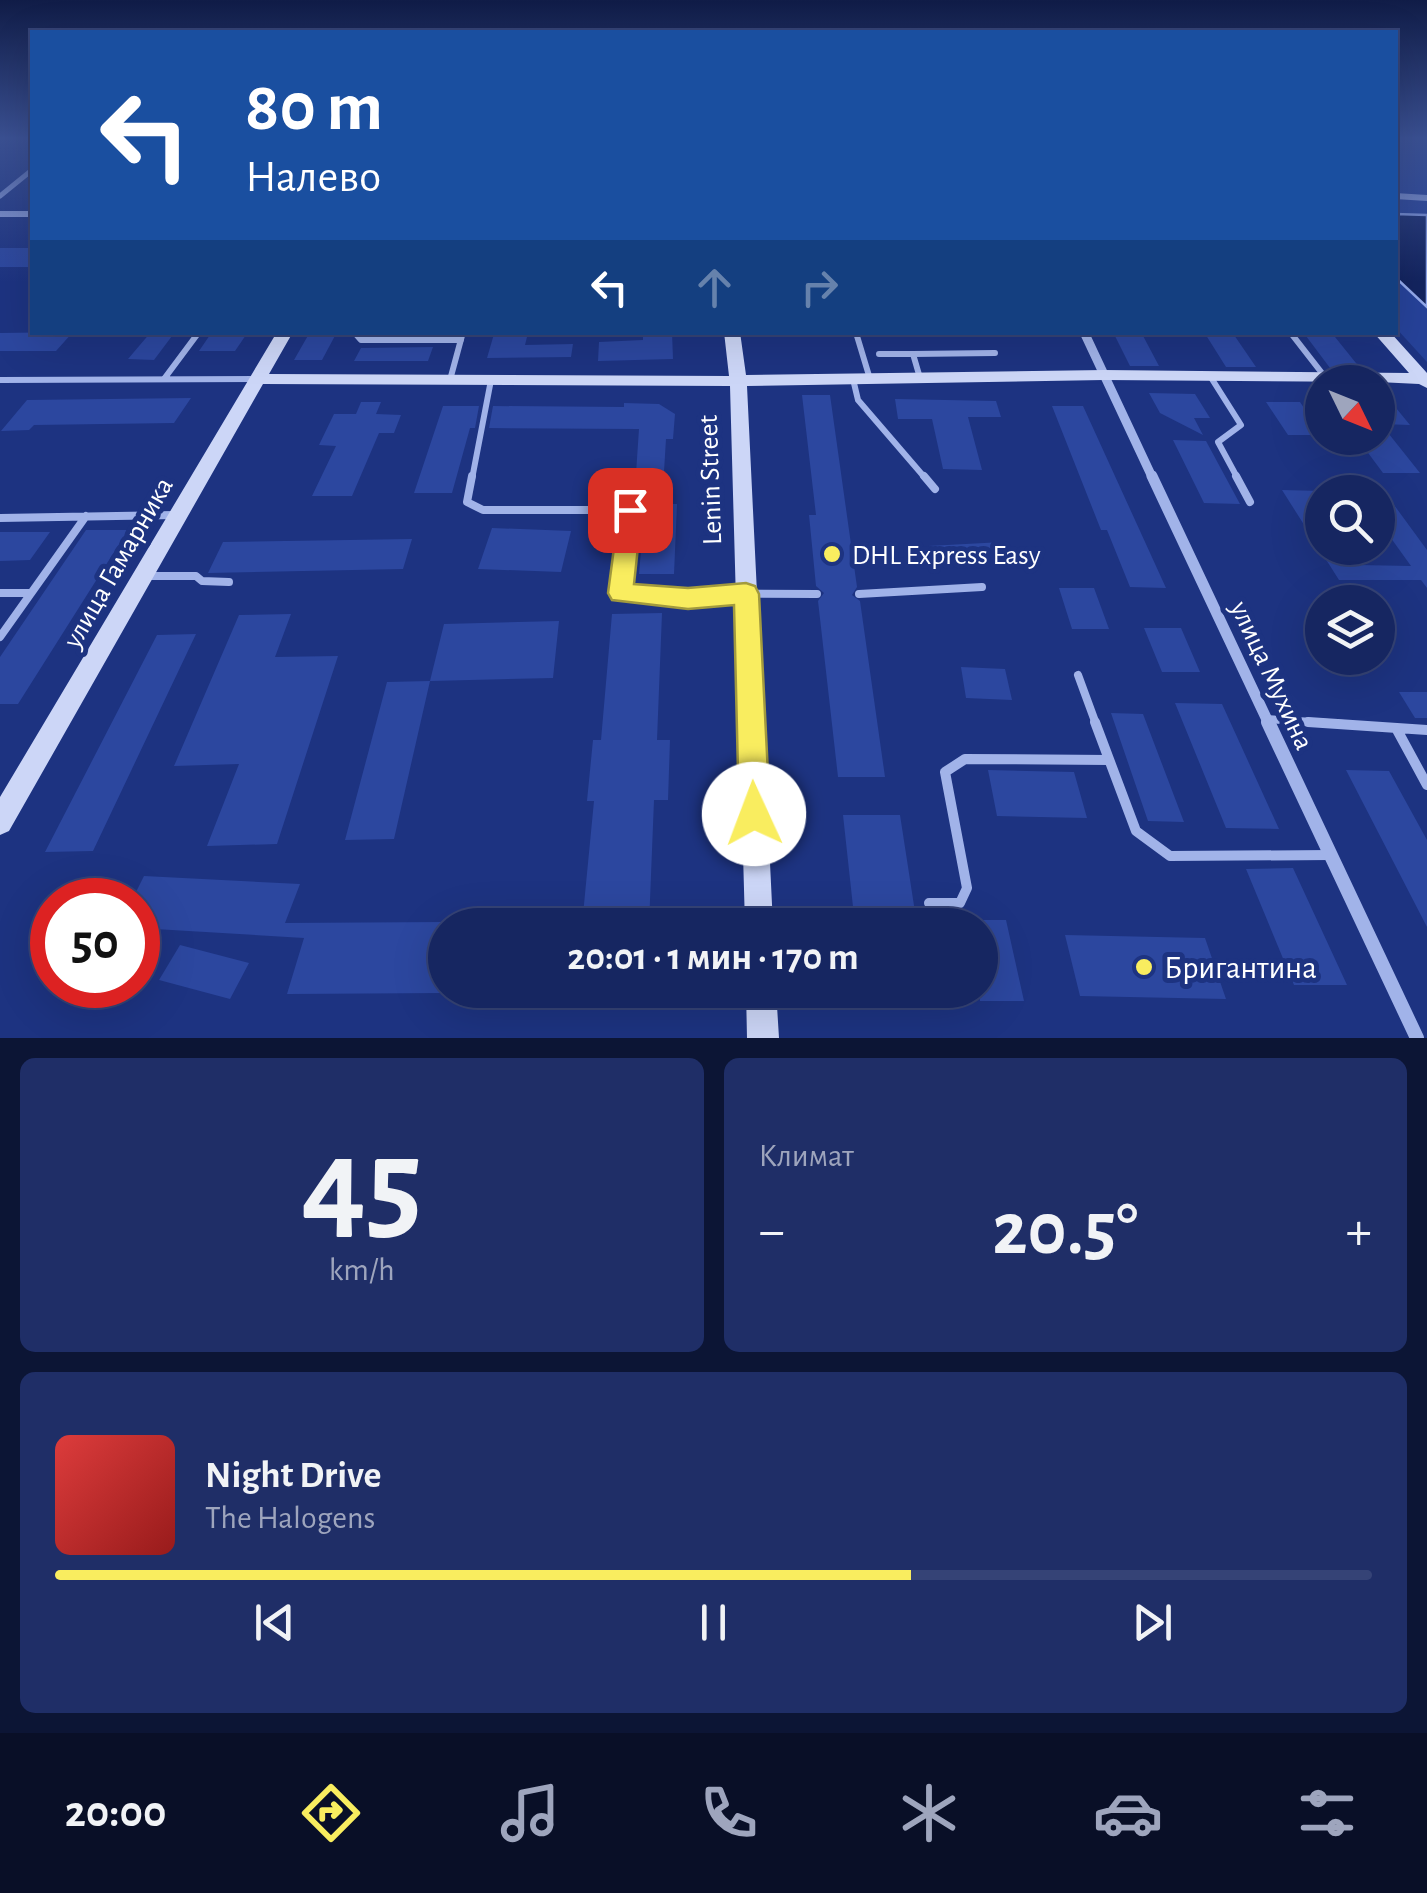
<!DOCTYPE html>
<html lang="ru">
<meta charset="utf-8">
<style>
:root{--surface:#162661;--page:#1f2e67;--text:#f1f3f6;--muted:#9ea5bd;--line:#354376;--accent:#f9ed5f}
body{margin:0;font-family:"Alegreya Sans",sans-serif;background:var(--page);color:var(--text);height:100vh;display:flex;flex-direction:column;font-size:38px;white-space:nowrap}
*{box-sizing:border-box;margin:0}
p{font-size:32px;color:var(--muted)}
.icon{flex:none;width:55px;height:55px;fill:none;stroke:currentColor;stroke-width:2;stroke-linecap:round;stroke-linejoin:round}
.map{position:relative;height:1038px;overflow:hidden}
.panel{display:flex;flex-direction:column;gap:20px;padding:20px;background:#0c1535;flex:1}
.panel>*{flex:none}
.hud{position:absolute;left:30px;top:30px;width:1368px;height:305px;border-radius:0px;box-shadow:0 10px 40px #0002,0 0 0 2px var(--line);background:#1a4fa0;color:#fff;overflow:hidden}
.needle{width:65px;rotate:133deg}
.tools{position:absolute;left:1305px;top:365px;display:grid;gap:20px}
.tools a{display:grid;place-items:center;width:90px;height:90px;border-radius:50%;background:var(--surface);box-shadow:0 10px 40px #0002,0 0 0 2px var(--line);font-size:50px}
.speed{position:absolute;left:30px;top:878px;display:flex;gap:20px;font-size:50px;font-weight:700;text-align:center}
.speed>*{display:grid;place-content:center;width:130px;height:130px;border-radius:50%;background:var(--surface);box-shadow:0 10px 40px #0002,0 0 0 2px var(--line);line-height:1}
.speed .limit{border:15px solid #d22;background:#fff;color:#111}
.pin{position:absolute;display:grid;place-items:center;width:85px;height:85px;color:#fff;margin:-42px;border-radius:20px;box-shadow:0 5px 15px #0006}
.me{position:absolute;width:110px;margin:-55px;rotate:358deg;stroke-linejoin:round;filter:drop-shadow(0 0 8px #0008)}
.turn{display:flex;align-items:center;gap:35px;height:210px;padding:0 50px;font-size:45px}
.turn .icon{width:130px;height:130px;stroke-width:2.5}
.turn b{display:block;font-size:70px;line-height:85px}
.lanes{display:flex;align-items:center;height:95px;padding:0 50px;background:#0003;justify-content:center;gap:50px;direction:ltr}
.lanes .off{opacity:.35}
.big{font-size:75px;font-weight:600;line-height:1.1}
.panel .card{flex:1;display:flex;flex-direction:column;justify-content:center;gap:15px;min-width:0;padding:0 35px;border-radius:15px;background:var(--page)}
.panel .dial{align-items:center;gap:0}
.dial b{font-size:130px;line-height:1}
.song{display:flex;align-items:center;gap:30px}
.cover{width:120px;height:120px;border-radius:15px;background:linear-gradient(135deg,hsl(0 70% 55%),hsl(0 70% 35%))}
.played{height:10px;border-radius:5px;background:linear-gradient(90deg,var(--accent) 65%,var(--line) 65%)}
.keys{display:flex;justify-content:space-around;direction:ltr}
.heat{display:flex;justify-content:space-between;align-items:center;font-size:55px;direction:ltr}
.panel .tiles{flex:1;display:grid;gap:20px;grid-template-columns:1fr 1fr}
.card:last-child{grid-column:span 2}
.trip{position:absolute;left:428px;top:908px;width:570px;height:100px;border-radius:50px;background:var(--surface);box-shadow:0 10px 40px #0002,0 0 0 2px var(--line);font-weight:600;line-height:100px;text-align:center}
.tabs{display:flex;height:160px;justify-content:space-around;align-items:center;background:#090f27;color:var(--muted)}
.tabs .icon{width:70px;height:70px}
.tabs .active{color:var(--accent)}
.tabs b{font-size:45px;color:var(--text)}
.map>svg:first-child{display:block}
</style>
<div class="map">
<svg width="1427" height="1038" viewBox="0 0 1427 1038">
<rect width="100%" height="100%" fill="#1d3381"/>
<path fill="#264299" d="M1395 137H1427V362L1395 327Z"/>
<path fill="#13245f" stroke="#94aaeb" stroke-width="2.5" d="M1395 214 1427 215V307L1395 277Z"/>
<path fill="#2c479f" d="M0 248H32V267H0Z
M73 332 56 351H0V333Z
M151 332H175L154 360 128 359Z
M212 332H248L235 351H199Z
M310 332H337L322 360H294Z
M643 332H672L673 359 598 361 599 342 643 340Z
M1113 332H1141L1159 366H1130Z
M1204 332H1232L1256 367H1226Z
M1303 332H1331L1360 368H1330Z
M528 333 525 345 573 344 571 357 487 358 494 334Z
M433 347 428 361H354L361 348Z
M1378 386 1410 425 1381 424 1420 473H1383L1357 438H1378Z
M1149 393 1195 394 1210 418H1194L1203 435 1160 413Z
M802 395H830L857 587 852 595 860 601 885 777H838L818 601 824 593 816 586 809 515H816Z
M191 398 174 423 34 425 29 430 1 431 27 400Z
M895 399 996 401 1001 417H968L982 470 943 469 932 419H898Z
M361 402H381L376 414 401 415 394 433H379L352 496H312L336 446 319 445 334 414H356Z
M1266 402H1300L1322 435H1288Z
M624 403 659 404 675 414 673 439H666L662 504H677L674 574H639L645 503H634L639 429 489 428 493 406 624 407Z
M443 406H479L475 428H470L452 493H414Z
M1052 406H1083L1166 588 1130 587 1107 530H1101Z
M1173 440 1206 441 1240 504 1204 503Z
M1378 483 1427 550V588L1421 580H1339L1282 490 1322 491V548H1346L1358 565 1411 566 1388 534H1378Z
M492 528 571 531 561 572 478 569Z
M86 530H128L18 704H0V657Z
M0 532H50L30 560 0 561Z
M412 539 403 569 208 573 223 542Z
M1003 542 1011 561 934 566 928 546Z
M1059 588H1094L1109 629H1072Z
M662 613 657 740H670L668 800H654L649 925H582L594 801H587L593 740H601L612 614Z
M291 614 275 657 338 656 277 844 207 846 239 764 174 766 239 615Z
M559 621 553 678 430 681 444 624Z
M1144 628H1181L1200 672H1162Z
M196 634 93 851 45 852 157 635Z
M961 667 1005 669 1012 700 966 698Z
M430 681 394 839 345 840 387 682Z
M1399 692H1427V718H1415Z
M1175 703 1222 704 1279 829 1226 828Z
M1111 713 1143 714 1184 822 1148 821Z
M988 770 1074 772 1087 818 997 816Z
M1346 770 1389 771 1427 840V927Z
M843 815H900L917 925H855Z
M1293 868 1347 985H1294L1246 869Z
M144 876 300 884 285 923 445 922V993L287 994 304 938 138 928V900H132Z
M980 920H1006L1024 1001H980Z
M1065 935 1205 938 1226 999 1080 996Z
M180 945 249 963 230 999 159 980Z"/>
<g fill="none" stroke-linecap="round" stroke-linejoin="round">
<path stroke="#a1b3e9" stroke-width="5" d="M0 196 32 170"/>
<path stroke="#a1b3e9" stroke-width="6" d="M354 332 361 340H461
M596 332H617
M1290 332 1325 377
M857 336 870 379
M879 354H913
M1210 376 1241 425 1218 442 1238 479
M920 378 913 354 995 353
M164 379 199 332
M853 379 858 400 926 479
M0 380 258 379
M450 380 463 332
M472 479 491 380"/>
<path stroke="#a1b3e9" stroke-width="8" d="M472 476 467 502 483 510H630L620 593 817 594
M924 476 935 489
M1236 476 1250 502
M0 518 175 515
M149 576H196L202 581 229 582
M0 593H31
M859 594 982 587
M0 637 86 516
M1078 675 1096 724
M1267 719 1344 724"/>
<path stroke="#a1b3e9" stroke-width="10" d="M1095 722 1136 831 1170 856 1331 855
M1308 722 1427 730
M1396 728 1427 785
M929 903H960L967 888 945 772 965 759 1109 760"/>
<path stroke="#a1b3e9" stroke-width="6" d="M1395 196 1427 198
M0 214H32"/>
<path stroke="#a1b3e9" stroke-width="9" d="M1084 332 1153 479"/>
<path stroke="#a1b3e9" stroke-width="11" d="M1152 476 1269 724"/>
<path stroke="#a1b3e9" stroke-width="14" d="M1268 722 1417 1038"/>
<path fill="#ccd6f7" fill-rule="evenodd" d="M277 332H293L269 374 729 376 724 332H740L746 375 1104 370 1409 373 1373 332H1390L1427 373V388L1419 384 1378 382 1104 380 747 386 773 925H745L730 386 263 384 9 831 0 835V797Z
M746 990H776L779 1038H747Z"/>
</g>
<linearGradient id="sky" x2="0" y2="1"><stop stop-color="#101c47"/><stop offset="0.49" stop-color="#3a5092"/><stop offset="1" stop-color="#3a5092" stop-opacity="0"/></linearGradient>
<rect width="1427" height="282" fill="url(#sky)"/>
<path fill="#f9ed5f" stroke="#a29a3e" stroke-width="2.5" d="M630 502 642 510 634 584 688 588 746 583 755 586 759 594 770 814 765 825 754 830 744 825 739 814 734 605 688 609 612 600 608 593 619 510Z"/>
<g fill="#f9ed5f" stroke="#1d3381" stroke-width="4">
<circle cx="832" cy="554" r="10"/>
<circle cx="1144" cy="967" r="10"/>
</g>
<g text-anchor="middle" stroke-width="10" stroke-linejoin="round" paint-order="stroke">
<g font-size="28" fill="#fff" stroke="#1d3381">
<text transform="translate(709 480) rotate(-92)" y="10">Lenin Street</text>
<text transform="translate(117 562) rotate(-60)" y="10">улица Гамарника</text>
<text transform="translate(1273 675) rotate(65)" y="10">улица Мухина</text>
</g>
<g font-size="28" fill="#fff" stroke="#1d3381" text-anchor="start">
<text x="852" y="564">DHL Express Easy</text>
</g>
<g font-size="32" fill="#fff" stroke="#1d3381" text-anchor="start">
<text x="1164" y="978">Бригантина</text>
</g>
</g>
</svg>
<div class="tools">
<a><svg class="needle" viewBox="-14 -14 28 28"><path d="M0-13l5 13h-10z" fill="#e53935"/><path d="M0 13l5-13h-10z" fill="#9ea5bd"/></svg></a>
<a><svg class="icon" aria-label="search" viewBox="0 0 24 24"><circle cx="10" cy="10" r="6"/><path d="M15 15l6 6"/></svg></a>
<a><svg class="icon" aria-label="layers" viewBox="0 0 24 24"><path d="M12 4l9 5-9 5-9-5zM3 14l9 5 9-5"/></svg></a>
</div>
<div class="speed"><div class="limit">50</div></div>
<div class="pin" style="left:630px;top:510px;background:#d93025"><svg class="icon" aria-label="arrive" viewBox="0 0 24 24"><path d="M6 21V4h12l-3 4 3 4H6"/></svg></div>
<svg class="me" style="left:754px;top:814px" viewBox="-20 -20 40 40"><circle r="19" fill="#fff"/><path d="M0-13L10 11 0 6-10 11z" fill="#f9ed5f"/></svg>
<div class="trip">20:01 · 1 мин · 170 m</div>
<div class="hud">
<div class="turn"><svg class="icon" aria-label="left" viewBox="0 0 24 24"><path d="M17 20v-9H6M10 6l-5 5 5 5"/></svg><div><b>80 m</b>Налево</div></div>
<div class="lanes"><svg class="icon" aria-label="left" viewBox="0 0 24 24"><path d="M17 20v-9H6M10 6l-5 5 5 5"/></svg><svg class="icon off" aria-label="ahead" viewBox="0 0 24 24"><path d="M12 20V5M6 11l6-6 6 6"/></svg><svg class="icon off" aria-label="right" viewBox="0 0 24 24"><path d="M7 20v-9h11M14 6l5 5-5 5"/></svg></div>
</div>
</div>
<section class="panel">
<div class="tiles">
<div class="card dial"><b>45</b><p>km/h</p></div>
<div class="card"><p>Климат</p>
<div class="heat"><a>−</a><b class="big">20.5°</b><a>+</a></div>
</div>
<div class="card">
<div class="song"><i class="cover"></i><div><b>Night Drive</b><p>The Halogens</p></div></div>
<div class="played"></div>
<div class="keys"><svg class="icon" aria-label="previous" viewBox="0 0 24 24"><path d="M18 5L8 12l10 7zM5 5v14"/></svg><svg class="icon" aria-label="pause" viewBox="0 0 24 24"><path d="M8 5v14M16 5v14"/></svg><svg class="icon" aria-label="next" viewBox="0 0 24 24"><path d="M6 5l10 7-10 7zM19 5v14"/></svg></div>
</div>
</div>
</section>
<nav class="tabs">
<b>20:00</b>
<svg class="icon active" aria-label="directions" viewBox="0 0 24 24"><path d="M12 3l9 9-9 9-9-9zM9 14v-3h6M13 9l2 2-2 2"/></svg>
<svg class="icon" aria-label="music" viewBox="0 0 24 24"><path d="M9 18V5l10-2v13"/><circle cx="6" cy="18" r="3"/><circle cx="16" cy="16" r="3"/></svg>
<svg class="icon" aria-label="phone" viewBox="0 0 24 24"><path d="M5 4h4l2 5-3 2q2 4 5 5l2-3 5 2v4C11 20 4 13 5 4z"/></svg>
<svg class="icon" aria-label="climate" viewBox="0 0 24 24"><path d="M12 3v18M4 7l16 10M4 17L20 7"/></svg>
<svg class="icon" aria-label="car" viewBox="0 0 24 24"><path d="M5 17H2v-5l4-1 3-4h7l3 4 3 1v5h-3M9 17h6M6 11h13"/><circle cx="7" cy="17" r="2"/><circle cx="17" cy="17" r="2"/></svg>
<svg class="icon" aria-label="filters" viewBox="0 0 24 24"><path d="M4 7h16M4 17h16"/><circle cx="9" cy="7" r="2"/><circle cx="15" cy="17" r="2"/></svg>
</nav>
